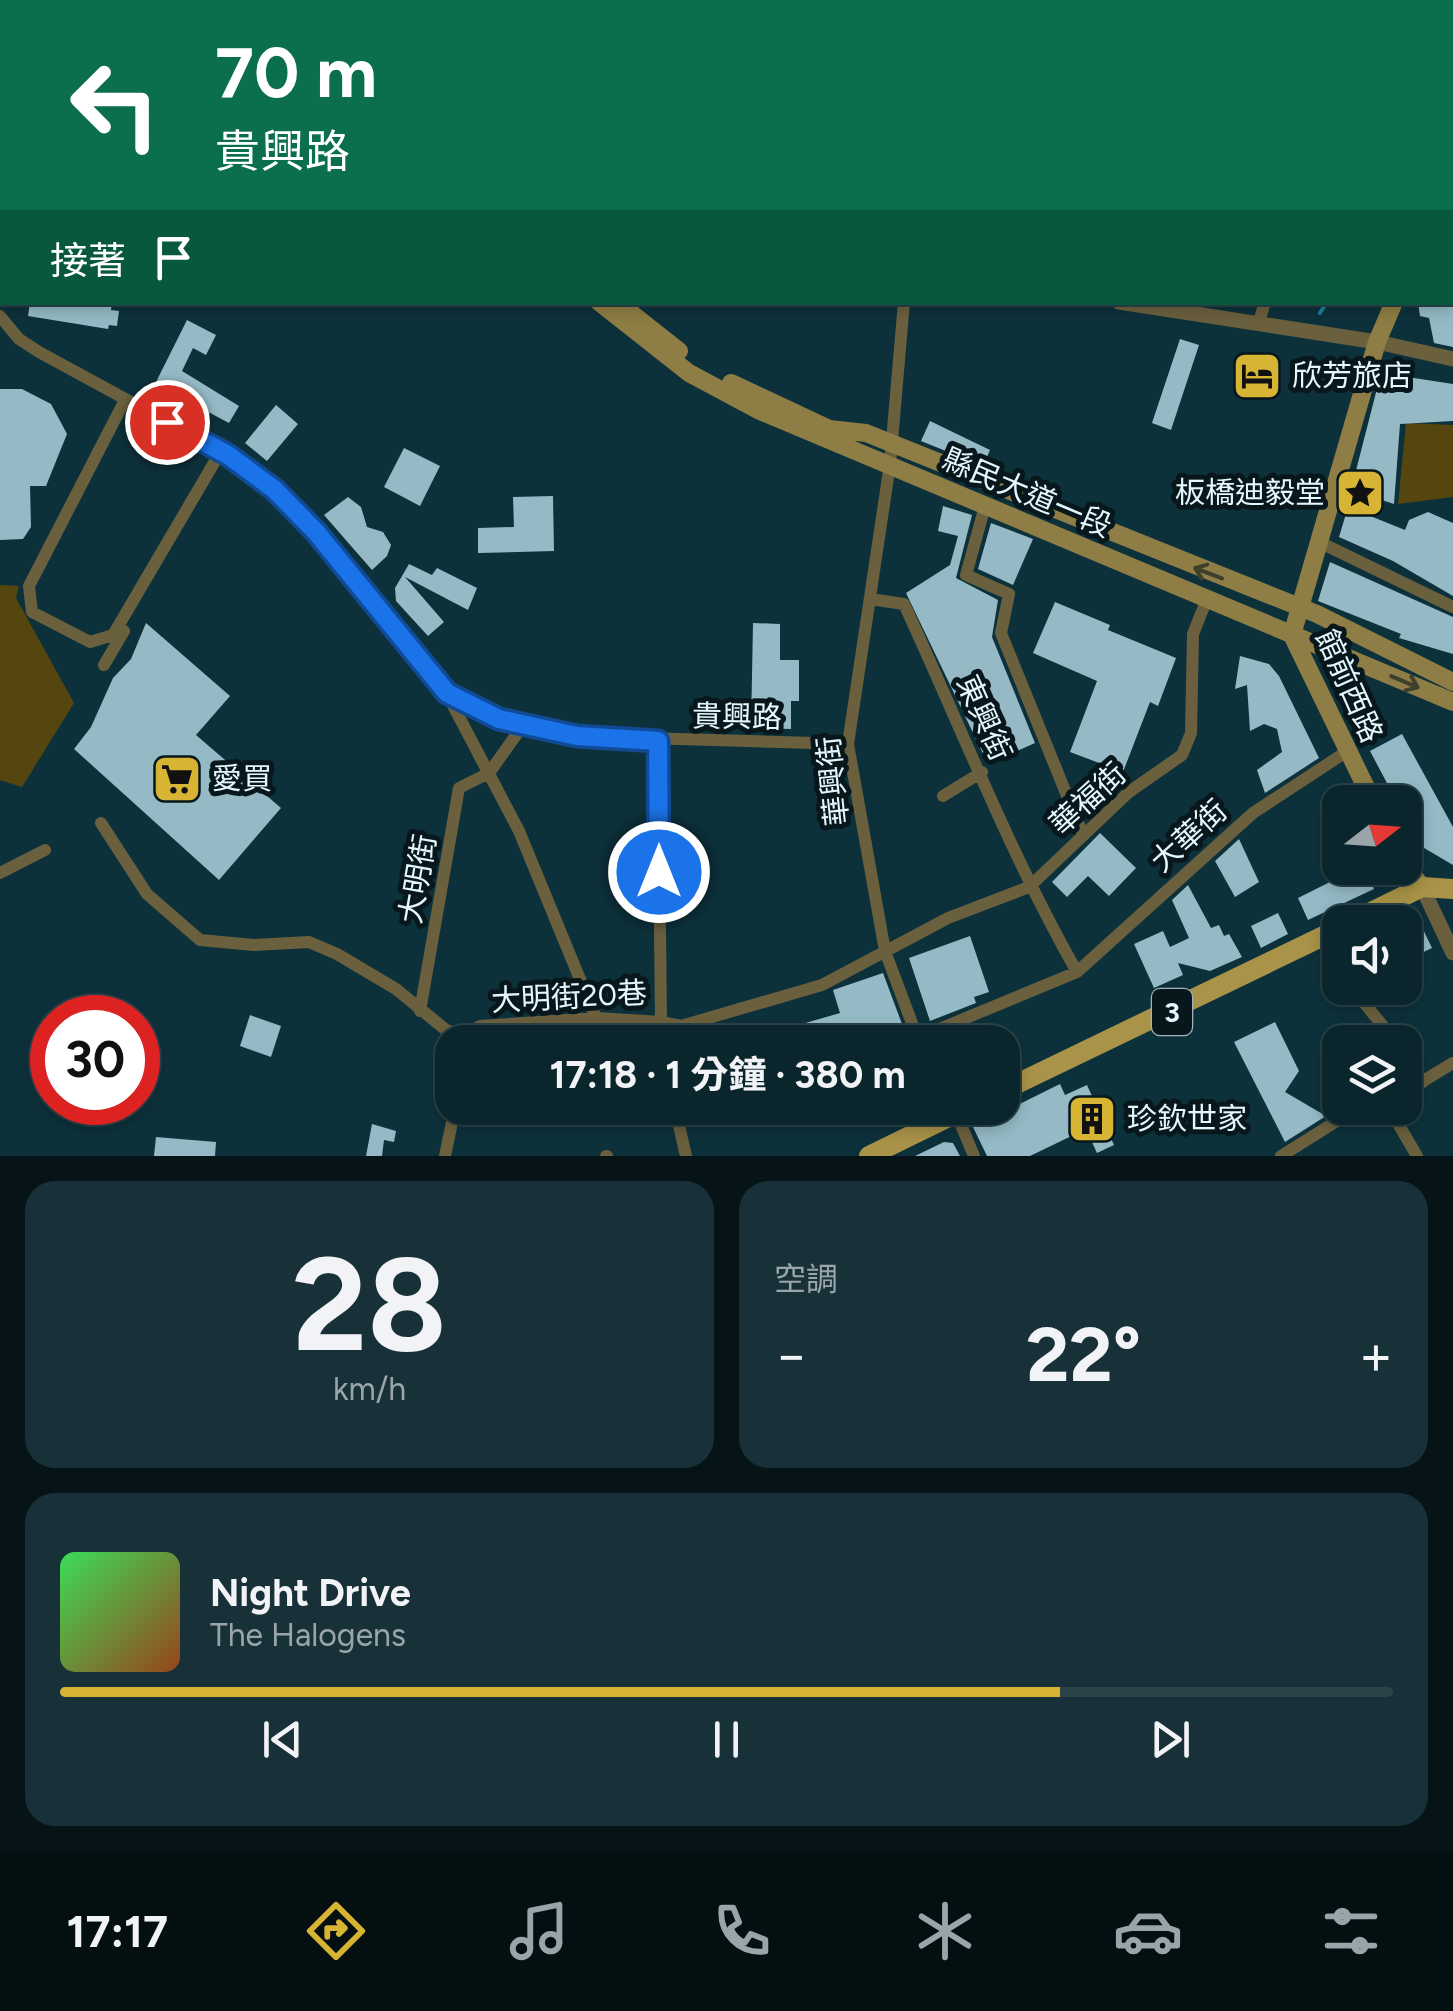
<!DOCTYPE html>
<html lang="zh-TW">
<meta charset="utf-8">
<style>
:root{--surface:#0a252c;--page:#183138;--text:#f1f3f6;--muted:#99a5a9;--line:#2a4248;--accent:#d7b434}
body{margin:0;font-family:Figtree,"Noto Sans TC",sans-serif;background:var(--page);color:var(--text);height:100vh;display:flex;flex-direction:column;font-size:38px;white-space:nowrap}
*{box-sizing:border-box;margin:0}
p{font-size:32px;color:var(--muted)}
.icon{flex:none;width:55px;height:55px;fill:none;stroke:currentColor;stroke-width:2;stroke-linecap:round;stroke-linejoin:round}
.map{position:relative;height:1156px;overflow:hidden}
.panel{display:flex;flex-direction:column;gap:25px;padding:25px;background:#061418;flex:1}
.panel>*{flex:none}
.guide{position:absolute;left:0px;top:0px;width:1455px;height:305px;box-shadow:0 5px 15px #0003,0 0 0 2px var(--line);background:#0b6e4f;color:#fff;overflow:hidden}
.needle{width:65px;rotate:73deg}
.controls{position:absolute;left:1322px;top:785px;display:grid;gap:20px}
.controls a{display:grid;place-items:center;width:100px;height:100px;border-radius:20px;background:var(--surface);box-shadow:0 5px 15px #0003,0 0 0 2px var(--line);font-size:50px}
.speed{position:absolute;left:30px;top:995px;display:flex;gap:20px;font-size:50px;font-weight:700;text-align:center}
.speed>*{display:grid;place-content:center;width:130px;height:130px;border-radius:50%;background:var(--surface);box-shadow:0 5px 15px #0003,0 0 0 2px var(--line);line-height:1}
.speed .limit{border:15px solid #d22;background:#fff;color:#111}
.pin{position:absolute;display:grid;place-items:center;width:85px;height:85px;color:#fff;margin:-42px;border:5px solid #fff;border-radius:50%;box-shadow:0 2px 10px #0007}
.me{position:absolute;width:110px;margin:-55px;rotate:0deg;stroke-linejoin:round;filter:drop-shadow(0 0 8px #0008)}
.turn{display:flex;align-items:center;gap:35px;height:210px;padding:0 50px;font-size:45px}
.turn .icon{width:130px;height:130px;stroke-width:2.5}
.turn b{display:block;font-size:70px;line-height:85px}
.then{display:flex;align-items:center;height:95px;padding:0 50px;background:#0003;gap:20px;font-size:38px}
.big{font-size:75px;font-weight:700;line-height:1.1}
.panel .widget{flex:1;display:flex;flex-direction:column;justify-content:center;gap:15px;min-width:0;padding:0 35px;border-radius:30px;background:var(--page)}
.panel .dial{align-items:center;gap:0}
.dial b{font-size:130px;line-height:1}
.song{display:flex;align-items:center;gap:30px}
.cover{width:120px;height:120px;border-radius:15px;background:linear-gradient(135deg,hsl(130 70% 55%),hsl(20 70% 35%))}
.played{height:10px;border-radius:5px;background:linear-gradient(90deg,var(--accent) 75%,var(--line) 75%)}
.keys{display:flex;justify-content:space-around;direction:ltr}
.heat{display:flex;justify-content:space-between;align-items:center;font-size:55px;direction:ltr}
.panel .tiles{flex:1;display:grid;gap:25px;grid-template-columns:1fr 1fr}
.widget:last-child{grid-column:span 2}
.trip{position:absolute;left:435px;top:1025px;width:585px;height:100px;border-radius:30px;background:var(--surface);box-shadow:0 5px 15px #0003,0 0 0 2px var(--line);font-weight:700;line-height:100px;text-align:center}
.dock{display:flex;height:160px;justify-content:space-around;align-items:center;background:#040f12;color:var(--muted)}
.dock .icon{width:70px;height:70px}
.dock .selected{color:var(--accent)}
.dock b{font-size:45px;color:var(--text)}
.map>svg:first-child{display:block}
</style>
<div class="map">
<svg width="1453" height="1156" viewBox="0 0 1453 1156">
<rect width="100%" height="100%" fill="#0d313b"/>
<path fill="#55460f" d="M1406 423 1453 425V497L1398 504Z
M0 585 19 586 16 598 74 703 22 787 0 780Z"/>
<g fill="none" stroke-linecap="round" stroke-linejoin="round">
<path stroke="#1c7d97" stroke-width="4" d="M1425 2V0
M1320 313 1327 302"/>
</g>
<path fill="#95bac6" d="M30 302H112L111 310 119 311 117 326 109 325 108 329 28 316Z
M1418 302H1453V347L1434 343 1429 318 1420 316Z
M187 320 216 335 206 355 193 348 182 371 239 406 229 423 155 384Z
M1180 339 1199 345 1171 430 1152 423Z
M1381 373 1453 384V421L1400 424 1394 504 1351 490Z
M0 389H22L51 404 67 434 46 486H30L31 527 23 539 0 540Z
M276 405 298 424 267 461 245 443Z
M930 421 990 450 983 466 921 441Z
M404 448 440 466 420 506 384 487Z
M553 496 554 551 478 553V528L514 527 513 497Z
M348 497 361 507 367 527 383 532 391 545 387 556 372 570 324 515Z
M943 506 972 515 956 578 998 600 992 637 1035 743 988 764 906 593 950 565 958 536 938 531Z
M1348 507 1405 530 1409 520 1428 512 1453 523V596L1393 561 1339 537Z
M991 523 1033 539 1013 585 978 569Z
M1330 562 1453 617V654L1399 638 1401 634 1318 601Z
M409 564 432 575 437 568 477 588 468 610 405 577 444 622 428 636 396 601 395 588Z
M1055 602 1110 625 1108 630 1176 658 1158 706 1150 702 1123 772 1070 752 1097 681 1033 653Z
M146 623 230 696 196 735 281 808 219 880 74 749 91 727 113 678 131 659Z
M753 623 780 624V660H799V701H791V729L751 728Z
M1240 656 1269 664 1279 676 1319 758 1265 793 1257 770 1282 752 1277 729 1264 724 1250 731 1247 685 1235 689Z
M1402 734 1453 827V865L1419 845 1405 818V802H1397L1370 751Z
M1340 792V840L1320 802Z
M1100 833 1136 868 1109 896 1088 876 1067 897 1052 882Z
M1239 839 1259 882 1235 897 1215 861Z
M1354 870 1366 873 1374 889 1308 920 1298 898Z
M1188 885 1211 928 1219 925 1224 936 1229 934 1242 957 1210 971 1178 963 1183 975 1154 988 1134 944 1163 931 1170 947 1189 938 1172 900Z
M1278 913 1288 934 1261 948 1251 926Z
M1405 914 1419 921 1432 948 1405 961Z
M970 936 989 992 974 997 976 1003 930 1021 909 958Z
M883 973 905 1032 899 1039 774 1042 771 1033 840 1013 833 990Z
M250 1015 281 1026 271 1057 240 1046Z
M1275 1022 1299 1071 1285 1092 1326 1116 1285 1142 1234 1042Z
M1060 1084 1065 1095 1087 1085 1114 1145 1097 1153 1086 1129 1030 1156H987L973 1127Z
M372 1124 396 1131 394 1142 384 1140 382 1156H366Z
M156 1137 216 1142 215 1156H154Z
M944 1142 953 1143 960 1156H915Z"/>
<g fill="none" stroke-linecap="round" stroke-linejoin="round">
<path stroke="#6b603e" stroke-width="12" d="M1001 0 1004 2
M1147 0 1152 2
M1327 0 1332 2
M583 2 586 0
M951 2 953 0
M1452 105H1453
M1452 183H1453
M1452 266H1453
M904 302 890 464 848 744 885 951 919 1042
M0 316 19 339 39 352 221 451 275 490 317 532 447 693 499 719 577 736 848 744
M1259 322 1265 302
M125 400 29 586 32 612 90 642 113 635 221 451
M985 506 966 575 1009 594 1001 633 1083 835
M1319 542 1453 607
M870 599 904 604C961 727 1010 854 1077 972
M104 665 124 631
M447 694 519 831 596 1018
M943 796 982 772
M101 823 147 894 200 940 254 945 309 942 337 954 396 989 446 1030 463 1035 480 1026 596 1018 661 1022 658 741
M0 873 45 850
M1323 936 1340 967
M1352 988 1396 1042
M420 1011 459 788 489 773 524 724
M446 1030 452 1073
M664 1042 661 1022 681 1026 822 985 948 918 1029 887 1129 792 1182 755 1191 733 1193 634 1207 599
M908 1042 1077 972 1253 813 1346 752
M1405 1056 1423 1082
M1405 1092 1453 1063
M675 1108 686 1156
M954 1108 974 1156
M1389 1108 1417 1156
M445 1156 455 1108
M606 1156H607
M1281 1156 1337 1121 1373 1108"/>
<path stroke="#6b603e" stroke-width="15" d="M0 153H2
M1119 302 1377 342 1453 359
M1422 887 1453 953"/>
<path stroke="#8e7d44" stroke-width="18" d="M376 0 377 2
M411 0 412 2
M1452 32 1453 24
M599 302 689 373 760 411 1453 702
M617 302 679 351
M731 383 829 429 866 433 1317 614 1453 682
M1373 802 1292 635 1377 342 1394 302
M1405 865 1422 887"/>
<path stroke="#a99348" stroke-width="20" d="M1351 922 1422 887 1453 889
M1002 1091 1340 928
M869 1156 967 1108"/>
</g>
<defs><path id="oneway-shaft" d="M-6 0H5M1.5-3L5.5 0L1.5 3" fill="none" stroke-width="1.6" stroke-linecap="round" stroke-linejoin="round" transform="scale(2.5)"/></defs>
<g stroke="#3e402b">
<use href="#oneway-shaft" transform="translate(1208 573) rotate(-159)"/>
<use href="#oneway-shaft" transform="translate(1405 682) rotate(23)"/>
</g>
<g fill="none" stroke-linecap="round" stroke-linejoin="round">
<g stroke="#114b97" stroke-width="25">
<path id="route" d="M167 422 228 455 275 490 316 532 447 693 499 719 577 736 658 741 659 872"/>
</g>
<use href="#route" stroke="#1a73e8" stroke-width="18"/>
</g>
<defs>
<g id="hotel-square" transform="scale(2.5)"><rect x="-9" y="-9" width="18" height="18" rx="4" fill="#d7b434" stroke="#08171b"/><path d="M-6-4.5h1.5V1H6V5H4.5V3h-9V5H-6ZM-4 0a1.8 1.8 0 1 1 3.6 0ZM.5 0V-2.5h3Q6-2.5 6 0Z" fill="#111"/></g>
<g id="sight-square" transform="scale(2.5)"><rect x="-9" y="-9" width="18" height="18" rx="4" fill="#d7b434" stroke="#08171b"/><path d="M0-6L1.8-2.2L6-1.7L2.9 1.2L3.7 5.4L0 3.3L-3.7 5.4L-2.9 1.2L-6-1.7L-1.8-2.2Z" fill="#111"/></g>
<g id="supermarket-square" transform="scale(2.5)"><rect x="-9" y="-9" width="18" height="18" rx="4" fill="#d7b434" stroke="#08171b"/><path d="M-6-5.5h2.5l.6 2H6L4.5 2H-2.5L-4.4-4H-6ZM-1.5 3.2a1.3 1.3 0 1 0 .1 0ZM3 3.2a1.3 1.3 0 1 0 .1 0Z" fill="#111"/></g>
<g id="building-square" transform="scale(2.5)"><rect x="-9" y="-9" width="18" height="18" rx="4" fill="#d7b434" stroke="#08171b"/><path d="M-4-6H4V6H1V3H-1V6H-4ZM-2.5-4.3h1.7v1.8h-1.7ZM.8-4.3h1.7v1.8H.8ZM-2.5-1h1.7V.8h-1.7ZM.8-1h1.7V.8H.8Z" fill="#111"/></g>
</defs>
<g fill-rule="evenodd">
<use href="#hotel-square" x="1257" y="376"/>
<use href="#sight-square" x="1360" y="493"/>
<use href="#supermarket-square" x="177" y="779"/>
<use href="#building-square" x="1092" y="1119"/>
</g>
<g text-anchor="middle" stroke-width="10" stroke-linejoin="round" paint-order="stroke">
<rect fill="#08171b" stroke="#a2b4ba" stroke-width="2.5" x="1152" y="989" width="40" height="46" rx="8"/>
<g font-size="28" font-weight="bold" fill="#e4f7fe">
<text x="1172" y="1022">3</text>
</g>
<g font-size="30" fill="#e4f7fe" stroke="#08171b" text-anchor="start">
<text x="1292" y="386">欣芳旅店</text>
<text x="1325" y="503" text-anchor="end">板橋迪毅堂</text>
<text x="212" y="789">愛買</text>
<text x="1127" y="1129">珍欽世家</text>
</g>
<g font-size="30" fill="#e4f7fe" stroke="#08171b">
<text transform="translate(1027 493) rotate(23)" y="10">縣民大道一段</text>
<text transform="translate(1349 686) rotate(66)" y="10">館前西路</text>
<text transform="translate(737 717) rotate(1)" y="10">貴興路</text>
<text transform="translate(984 718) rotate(66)" y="10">東興街</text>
<text transform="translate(833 781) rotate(-96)" y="10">華興街</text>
<text transform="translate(1088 799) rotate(-42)" y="10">華福街</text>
<text transform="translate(1189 836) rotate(-42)" y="10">大華街</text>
<text transform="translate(418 879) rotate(-80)" y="10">大明街</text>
<text transform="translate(569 997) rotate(-3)" y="10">大明街20巷</text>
</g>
</g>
</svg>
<div class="controls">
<a><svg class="needle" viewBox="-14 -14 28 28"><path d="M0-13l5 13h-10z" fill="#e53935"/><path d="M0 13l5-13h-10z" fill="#99a5a9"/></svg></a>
<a><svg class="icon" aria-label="sound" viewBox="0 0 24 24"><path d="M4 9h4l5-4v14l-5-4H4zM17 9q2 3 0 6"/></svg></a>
<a><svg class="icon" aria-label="layers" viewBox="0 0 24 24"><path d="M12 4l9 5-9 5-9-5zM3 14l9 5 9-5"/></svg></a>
</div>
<div class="speed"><div class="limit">30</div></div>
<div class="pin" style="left:167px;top:422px;background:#d93025"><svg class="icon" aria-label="arrive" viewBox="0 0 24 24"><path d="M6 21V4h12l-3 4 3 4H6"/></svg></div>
<svg class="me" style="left:659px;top:872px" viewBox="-20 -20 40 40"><circle r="17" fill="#1a73e8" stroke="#fff" stroke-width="3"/><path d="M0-11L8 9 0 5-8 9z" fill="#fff"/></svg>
<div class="trip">17:18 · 1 分鐘 · 380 m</div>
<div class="guide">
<div class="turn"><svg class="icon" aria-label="left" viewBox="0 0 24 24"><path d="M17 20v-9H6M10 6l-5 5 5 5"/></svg><div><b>70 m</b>貴興路</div></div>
<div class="then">接著<svg class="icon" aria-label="arrive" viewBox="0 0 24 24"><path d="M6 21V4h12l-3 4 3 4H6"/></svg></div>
</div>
</div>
<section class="panel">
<div class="tiles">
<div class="widget dial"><b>28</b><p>km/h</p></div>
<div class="widget"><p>空調</p>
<div class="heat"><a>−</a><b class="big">22°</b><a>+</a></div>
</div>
<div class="widget">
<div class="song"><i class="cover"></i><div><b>Night Drive</b><p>The Halogens</p></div></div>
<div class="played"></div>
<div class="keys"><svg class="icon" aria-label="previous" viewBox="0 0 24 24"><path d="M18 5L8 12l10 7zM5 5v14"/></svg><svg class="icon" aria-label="pause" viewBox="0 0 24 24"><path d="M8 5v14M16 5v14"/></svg><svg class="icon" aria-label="next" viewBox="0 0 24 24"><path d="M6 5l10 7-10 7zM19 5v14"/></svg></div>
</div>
</div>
</section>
<nav class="dock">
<b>17:17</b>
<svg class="icon selected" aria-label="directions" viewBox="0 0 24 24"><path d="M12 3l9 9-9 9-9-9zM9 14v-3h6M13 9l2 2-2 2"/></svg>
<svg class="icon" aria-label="music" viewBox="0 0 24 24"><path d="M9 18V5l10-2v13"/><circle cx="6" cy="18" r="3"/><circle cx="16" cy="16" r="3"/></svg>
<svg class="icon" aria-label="phone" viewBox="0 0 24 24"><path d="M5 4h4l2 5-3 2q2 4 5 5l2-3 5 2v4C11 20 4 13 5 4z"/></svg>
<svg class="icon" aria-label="climate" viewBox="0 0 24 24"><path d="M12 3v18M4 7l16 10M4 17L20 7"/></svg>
<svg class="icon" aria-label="car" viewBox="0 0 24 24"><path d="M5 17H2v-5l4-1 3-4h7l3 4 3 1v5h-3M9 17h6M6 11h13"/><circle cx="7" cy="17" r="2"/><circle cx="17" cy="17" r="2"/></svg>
<svg class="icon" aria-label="filters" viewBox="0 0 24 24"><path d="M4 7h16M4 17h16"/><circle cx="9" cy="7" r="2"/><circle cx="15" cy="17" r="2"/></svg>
</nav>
